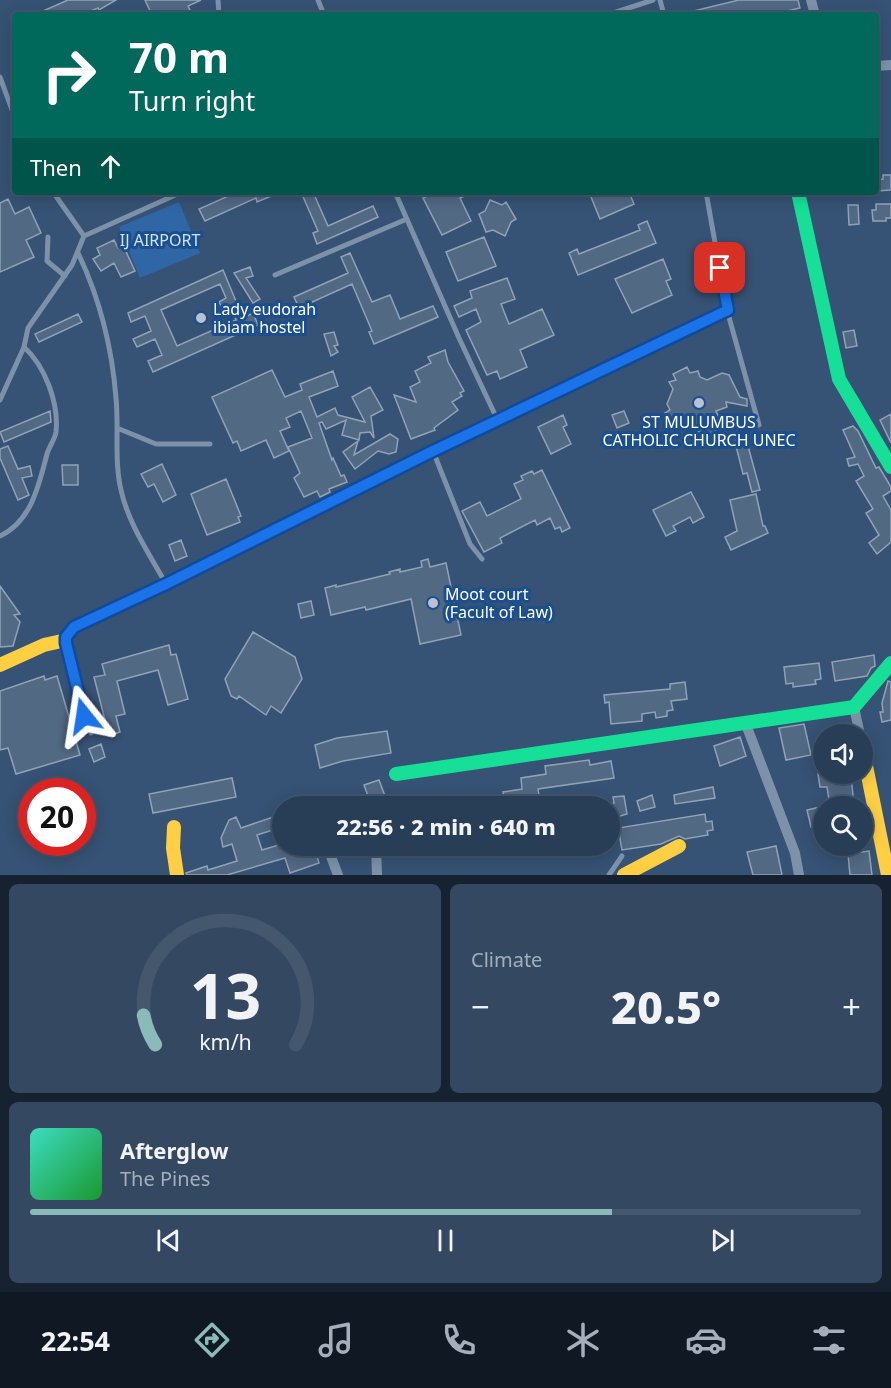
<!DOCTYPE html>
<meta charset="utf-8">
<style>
:root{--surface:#283e57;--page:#344961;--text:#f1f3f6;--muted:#a5aeba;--line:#44576d;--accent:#8bbbb9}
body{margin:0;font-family:"Noto Sans",sans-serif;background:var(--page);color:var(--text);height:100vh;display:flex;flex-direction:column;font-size:22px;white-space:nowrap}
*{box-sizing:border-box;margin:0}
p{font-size:20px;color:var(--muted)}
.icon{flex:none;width:33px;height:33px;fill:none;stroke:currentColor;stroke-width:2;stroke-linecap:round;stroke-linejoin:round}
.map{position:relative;height:875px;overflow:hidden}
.details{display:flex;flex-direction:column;gap:9px;padding:9px;background:#162230;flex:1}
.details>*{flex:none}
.hud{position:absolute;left:12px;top:12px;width:867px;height:183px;border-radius:6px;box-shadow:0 3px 15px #0003,0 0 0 2px var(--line);background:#00695c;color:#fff;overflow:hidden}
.fabs{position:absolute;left:813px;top:724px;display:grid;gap:12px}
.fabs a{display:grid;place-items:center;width:60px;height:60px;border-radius:50%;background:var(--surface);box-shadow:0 3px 15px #0003,0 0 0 2px var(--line);font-size:30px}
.speed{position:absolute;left:18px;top:778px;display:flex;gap:12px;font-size:30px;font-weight:700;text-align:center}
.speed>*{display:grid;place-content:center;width:78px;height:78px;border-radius:50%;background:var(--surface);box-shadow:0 3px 15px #0003,0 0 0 2px var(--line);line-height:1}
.speed .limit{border:9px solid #d22;background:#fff;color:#111}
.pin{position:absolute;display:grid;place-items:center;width:51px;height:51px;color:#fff;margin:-26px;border-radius:12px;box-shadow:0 3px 9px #0006}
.me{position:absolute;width:66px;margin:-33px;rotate:345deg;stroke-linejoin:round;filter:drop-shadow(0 0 4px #0008)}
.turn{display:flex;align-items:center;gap:21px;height:126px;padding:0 18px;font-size:27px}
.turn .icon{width:78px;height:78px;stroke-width:2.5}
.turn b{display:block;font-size:42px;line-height:51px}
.then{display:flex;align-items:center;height:57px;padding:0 18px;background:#0003;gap:12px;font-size:22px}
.big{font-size:45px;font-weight:800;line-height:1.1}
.details .tile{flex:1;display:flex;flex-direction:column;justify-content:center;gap:9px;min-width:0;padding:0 21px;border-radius:9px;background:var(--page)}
.details .dial{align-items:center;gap:0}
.dial svg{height:156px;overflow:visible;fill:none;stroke:var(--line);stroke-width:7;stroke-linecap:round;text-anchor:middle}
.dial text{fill:var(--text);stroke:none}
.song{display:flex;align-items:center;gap:18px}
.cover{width:72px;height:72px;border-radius:9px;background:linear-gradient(135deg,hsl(170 70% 55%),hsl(130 70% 35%))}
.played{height:6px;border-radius:3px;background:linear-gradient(90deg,var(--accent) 70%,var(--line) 70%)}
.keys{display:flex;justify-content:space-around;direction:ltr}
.heat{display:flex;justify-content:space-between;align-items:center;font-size:33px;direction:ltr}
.details .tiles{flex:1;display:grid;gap:9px;grid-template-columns:1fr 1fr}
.tile:last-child{grid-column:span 2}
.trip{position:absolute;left:272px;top:796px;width:348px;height:60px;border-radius:30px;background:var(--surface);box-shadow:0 3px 15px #0003,0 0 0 2px var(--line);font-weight:800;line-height:60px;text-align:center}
.tabs{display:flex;height:96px;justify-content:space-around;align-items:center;background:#101923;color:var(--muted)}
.tabs .icon{width:42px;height:42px}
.tabs .on{color:var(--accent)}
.tabs b{font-size:27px;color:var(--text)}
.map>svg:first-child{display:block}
</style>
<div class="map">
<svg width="891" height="875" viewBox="0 0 891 875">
<rect width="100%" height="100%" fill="#365274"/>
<path fill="#2f66a5" d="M179 202 200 253 140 278 119 227Z"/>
<path fill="#526984" stroke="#92a2b6" stroke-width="1.5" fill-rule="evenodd" d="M68 0H116L99 10 98 8 81 15H34Z
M145 0H201L188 6 190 10 180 15H152Z
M739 0H798L800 8 770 15H689V12Z
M883 175H891V190L876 191V180L883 179Z
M232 192H281L257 202 256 198 205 221 199 209 233 194Z
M301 192H313L328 226 373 206 378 217 317 244 313 233 318 231Z
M437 192H474L460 198 471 221 442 235 423 198Z
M589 192H629L634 204 600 219Z
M8 199 15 214 29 207 41 233 26 240 34 257 0 272V203Z
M490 200 502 205 506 202 516 219 511 222 505 236 493 230 486 232 479 214 485 211Z
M876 204H891V218H886V221H873L872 210H876Z
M848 205H858L859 224 849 225Z
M647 221 656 243 578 275 569 253 577 249 579 254 640 230 638 225Z
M484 237 496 266 458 281 446 252Z
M114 240 118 248 123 245 135 271 121 277 114 263 101 271 93 259 100 255 97 248Z
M350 253 372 302 390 295 400 319 433 306 438 317 374 344 369 332 372 331 352 284 299 308 294 297 348 273 341 257Z
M663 259 671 279 666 281 672 295 632 313 615 279Z
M250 267 253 276 246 278 260 299 253 303 234 273Z
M223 270 243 318 253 313 258 325 153 372 148 361 162 355 155 339 137 347 133 339 151 331 145 316 131 322 128 313ZM220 284 226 298 219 302 223 309 229 306 236 320 177 346 161 310Z
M507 278 515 299 501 304 509 324 542 309 554 335 520 350 527 367 500 379 497 371 487 375 466 330 481 322 476 309 459 317 454 306 472 298 470 291Z
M78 314 82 322 39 342 35 334Z
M854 330 857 346 846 348 843 332Z
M334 332 338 345 334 346 338 352 331 356 324 334Z
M445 350 448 362 464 391 460 393 462 396 452 402 458 410 434 428 435 430 411 439 394 395 416 402 410 387 420 382 415 371 431 363 428 357Z
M687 367 690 373 698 371 700 377 707 380 722 373 729 375 740 397 747 399V406L726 402 727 407 716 411 721 422 714 425 717 430 702 437 700 431 695 434 690 424 679 428 676 422 670 424 665 413 670 410 667 404 673 389 669 382 676 380 673 374Z
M272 370 285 397 302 390 300 384 333 371 338 386 309 397 317 417 335 408 338 415 365 422 352 397 370 387 383 410 371 416 374 438 370 432 360 433 359 440 342 435 346 420 326 429 322 422 319 423 332 460 333 458 341 476 344 475 347 482 329 489 330 492 320 497 317 491 304 497 294 478 300 473 288 447 312 438 301 411 286 418 290 427 280 431 289 451 274 458 266 440 241 451 237 441 233 443 212 397Z
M50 411 51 422 4 442 0 432Z
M624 411 629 423 617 428 612 415Z
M891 414V443L880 420Z
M563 415 567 425 563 427 571 444 551 454 538 427Z
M853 426 858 431 876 468 879 467 891 487V491L883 496 891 510V542L877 554 869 543 879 535 866 513 873 509 856 481 864 476 858 464 849 466 847 459 855 457 843 430Z
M390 434 398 439 396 452 389 454 378 451 355 469 343 452 358 441 354 455Z
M745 435 760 490 752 492 747 473 743 474 736 446V436Z
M8 446 18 469 30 466 32 476 22 478 29 495 18 500 0 458V449Z
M162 464 176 495 163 502 154 484 148 487 141 474Z
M62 465H78V485H63Z
M542 470 570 528 562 532 560 527 555 529 550 518 537 525 535 520 500 538 502 543 484 552 462 511 480 502 487 516 521 499 514 484 523 480 521 476 532 471 534 474Z
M226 479 241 516 238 517 240 522 207 535 191 494Z
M691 492 704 517 693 523 690 517 673 526 676 531 666 536 653 510Z
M756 494 763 526H765L768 533 731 550 725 537 737 531 730 500Z
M181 540 187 556 175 561 169 545Z
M428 559 430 567 446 563 461 635 420 644 411 599 366 610 365 607 331 615 325 588 336 585V587L390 574 389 572 400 569V572L422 567 421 561Z
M0 586 20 614 14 615 20 622 13 646 0 647Z
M311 601 314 615 301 618 298 604Z
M253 632 295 657 302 679 281 713 271 706 266 715 239 696 237 699 231 696 225 679Z
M169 645 171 655 176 654 188 699 168 705 158 670 117 681 125 714 116 716 120 732 109 736 94 677 105 675 102 664Z
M874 655 875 666 871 668 867 676 835 681 832 662Z
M819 663 821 679 815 680 816 684 793 687V683L786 684 784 667Z
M44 676 45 680 57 676 80 755 16 774 8 748 0 750V691Z
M888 681 891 682V720L882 722 880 712H883L882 703Z
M685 682 687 699 671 701 673 710 667 711V716L656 718 655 712 642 714V721L611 724 609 702 605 703 604 695 670 689V684Z
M804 724 811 755 786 760 779 728Z
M387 731 391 753 343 761 320 768 315 745 337 738Z
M740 737 746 756 720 766 714 746Z
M101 744 105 757 94 762 89 749Z
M589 760 590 765 611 761 614 778 538 789 540 802 522 807H505L503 792 522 789 521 778 546 774 545 766Z
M818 774H851L854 807H830L827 787H820Z
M232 778 236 797 153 813 149 794Z
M379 780 388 804 372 807 364 785Z
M713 787 715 798 675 804 674 795Z
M577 795 584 807H555L568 800Z
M652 795 655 807 640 811 637 801Z
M624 796 627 814 617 817 613 814H610L608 806 614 803 613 797Z
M824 806V824L811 827 807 810Z
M282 814V843L276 829 257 835 262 850 282 844V846H314L319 863 290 873 285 858 227 875H187L186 873 207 866 208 870 237 861 232 844 223 847 221 838 229 820 236 817 241 828Z
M705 814 706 822 712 821 713 830 707 831 708 835 685 839 679 836 661 844 622 850 618 828Z
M776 846 782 875H753L747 852Z
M869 851 872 875H850L848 854Z"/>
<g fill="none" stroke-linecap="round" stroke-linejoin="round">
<path stroke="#7d92a8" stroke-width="5" d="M218 0 219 15
M318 0 324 15
M660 0 664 15
M607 15 653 0
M0 77 15 118
M53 192 84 236
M395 192 459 338 498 421
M48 237 47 261 65 276
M78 253C100 299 112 348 116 398 119 428 114 460 121 490 128 523 150 555 166 584
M275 275 407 219
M727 310 759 425
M0 400 24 347 28 328 72 265 84 236 182 192
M117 428 156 444H210
M433 451 470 544 482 559
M0 536C32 521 39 484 47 454 49 447 55 439 56 432 59 403 45 366 24 347
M91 733 66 643V637L74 628 166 584 433 451 727 310 706 192
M609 875 622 856"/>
<path stroke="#7d92a8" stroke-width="10" d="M811 0 815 15
M876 66 891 65
M854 707 860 735
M745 722 795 853 799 875
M327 846 338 875
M376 846 377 875"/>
<path stroke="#16e098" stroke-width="14" d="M798 192 839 379 891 467
M396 774 854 707 891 663"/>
<path stroke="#ffcf43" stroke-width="14" d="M0 665 44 645 66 640
M862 746 888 875
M174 827 173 848 177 875
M624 875 679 846"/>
</g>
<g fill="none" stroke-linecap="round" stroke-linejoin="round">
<g stroke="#114b97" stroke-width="15">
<path id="route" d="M84 716 66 643V637L74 627 166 584 433 451 728 310 720 268"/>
</g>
<use href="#route" stroke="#1a73e8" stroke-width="10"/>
</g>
<g fill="#b9c2ce" stroke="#1b4f8f" stroke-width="2">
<circle cx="201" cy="318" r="6"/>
<circle cx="699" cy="403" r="6"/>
<circle cx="433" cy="603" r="6"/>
</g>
<g text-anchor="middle" stroke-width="6" stroke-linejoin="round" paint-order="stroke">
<g font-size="16" fill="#cfe3fa" stroke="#1b4f8f">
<text x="160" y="246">IJ AIRPORT</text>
</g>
<g font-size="16" fill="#fff" stroke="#1b4f8f" text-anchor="start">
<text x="213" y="315">Lady eudorah<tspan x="213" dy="18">ibiam hostel</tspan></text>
<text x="699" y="428" text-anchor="middle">ST MULUMBUS<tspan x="699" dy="18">CATHOLIC CHURCH UNEC</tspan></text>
<text x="445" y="600">Moot court<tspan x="445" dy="18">(Facult of Law)</tspan></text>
</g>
</g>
</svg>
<div class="fabs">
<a><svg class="icon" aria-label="sound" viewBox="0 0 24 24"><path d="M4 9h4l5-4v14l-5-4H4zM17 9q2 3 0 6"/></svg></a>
<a><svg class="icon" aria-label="search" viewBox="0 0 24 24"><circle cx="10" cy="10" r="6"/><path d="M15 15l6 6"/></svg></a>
</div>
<div class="speed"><div class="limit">20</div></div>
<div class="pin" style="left:720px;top:268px;background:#d93025"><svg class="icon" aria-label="arrive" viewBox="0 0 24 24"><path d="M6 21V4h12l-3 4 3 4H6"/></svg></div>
<svg class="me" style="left:84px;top:716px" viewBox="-20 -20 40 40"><path d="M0-17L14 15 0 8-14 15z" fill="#1a73e8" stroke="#fff" stroke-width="4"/></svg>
<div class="trip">22:56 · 2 min · 640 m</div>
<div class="hud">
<div class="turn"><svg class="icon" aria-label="right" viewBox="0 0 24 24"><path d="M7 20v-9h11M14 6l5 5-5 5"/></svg><div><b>70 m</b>Turn right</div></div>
<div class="then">Then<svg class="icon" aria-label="ahead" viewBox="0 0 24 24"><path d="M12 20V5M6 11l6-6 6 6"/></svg></div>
</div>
</div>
<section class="details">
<div class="tiles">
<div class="tile dial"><svg viewBox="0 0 100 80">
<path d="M14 69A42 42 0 1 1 86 69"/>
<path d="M14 69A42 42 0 0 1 8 54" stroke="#8bbbb9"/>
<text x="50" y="56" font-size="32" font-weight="700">13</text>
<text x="50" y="72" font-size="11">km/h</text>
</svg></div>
<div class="tile"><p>Climate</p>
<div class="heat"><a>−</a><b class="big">20.5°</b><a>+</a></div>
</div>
<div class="tile">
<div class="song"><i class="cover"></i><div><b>Afterglow</b><p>The Pines</p></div></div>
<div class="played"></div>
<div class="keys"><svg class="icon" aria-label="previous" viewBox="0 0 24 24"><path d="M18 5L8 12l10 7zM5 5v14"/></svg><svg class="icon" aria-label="pause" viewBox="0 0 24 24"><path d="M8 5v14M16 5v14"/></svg><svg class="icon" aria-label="next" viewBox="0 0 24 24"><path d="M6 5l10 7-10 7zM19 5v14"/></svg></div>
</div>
</div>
</section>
<nav class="tabs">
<b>22:54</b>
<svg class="icon on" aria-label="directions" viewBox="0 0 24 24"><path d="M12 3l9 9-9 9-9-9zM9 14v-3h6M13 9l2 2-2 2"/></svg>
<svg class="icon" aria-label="music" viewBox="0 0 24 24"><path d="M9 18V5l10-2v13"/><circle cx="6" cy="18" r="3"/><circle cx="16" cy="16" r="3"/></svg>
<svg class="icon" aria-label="phone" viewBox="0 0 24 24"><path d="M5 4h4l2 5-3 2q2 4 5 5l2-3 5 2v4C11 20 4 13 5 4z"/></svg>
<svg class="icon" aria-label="climate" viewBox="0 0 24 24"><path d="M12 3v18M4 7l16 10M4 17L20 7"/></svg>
<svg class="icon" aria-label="car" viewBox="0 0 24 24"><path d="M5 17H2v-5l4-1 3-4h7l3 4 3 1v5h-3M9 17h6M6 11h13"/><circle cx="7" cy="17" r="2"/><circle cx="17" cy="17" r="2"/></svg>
<svg class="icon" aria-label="filters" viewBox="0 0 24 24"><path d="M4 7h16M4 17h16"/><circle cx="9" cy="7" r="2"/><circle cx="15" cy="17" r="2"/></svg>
</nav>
